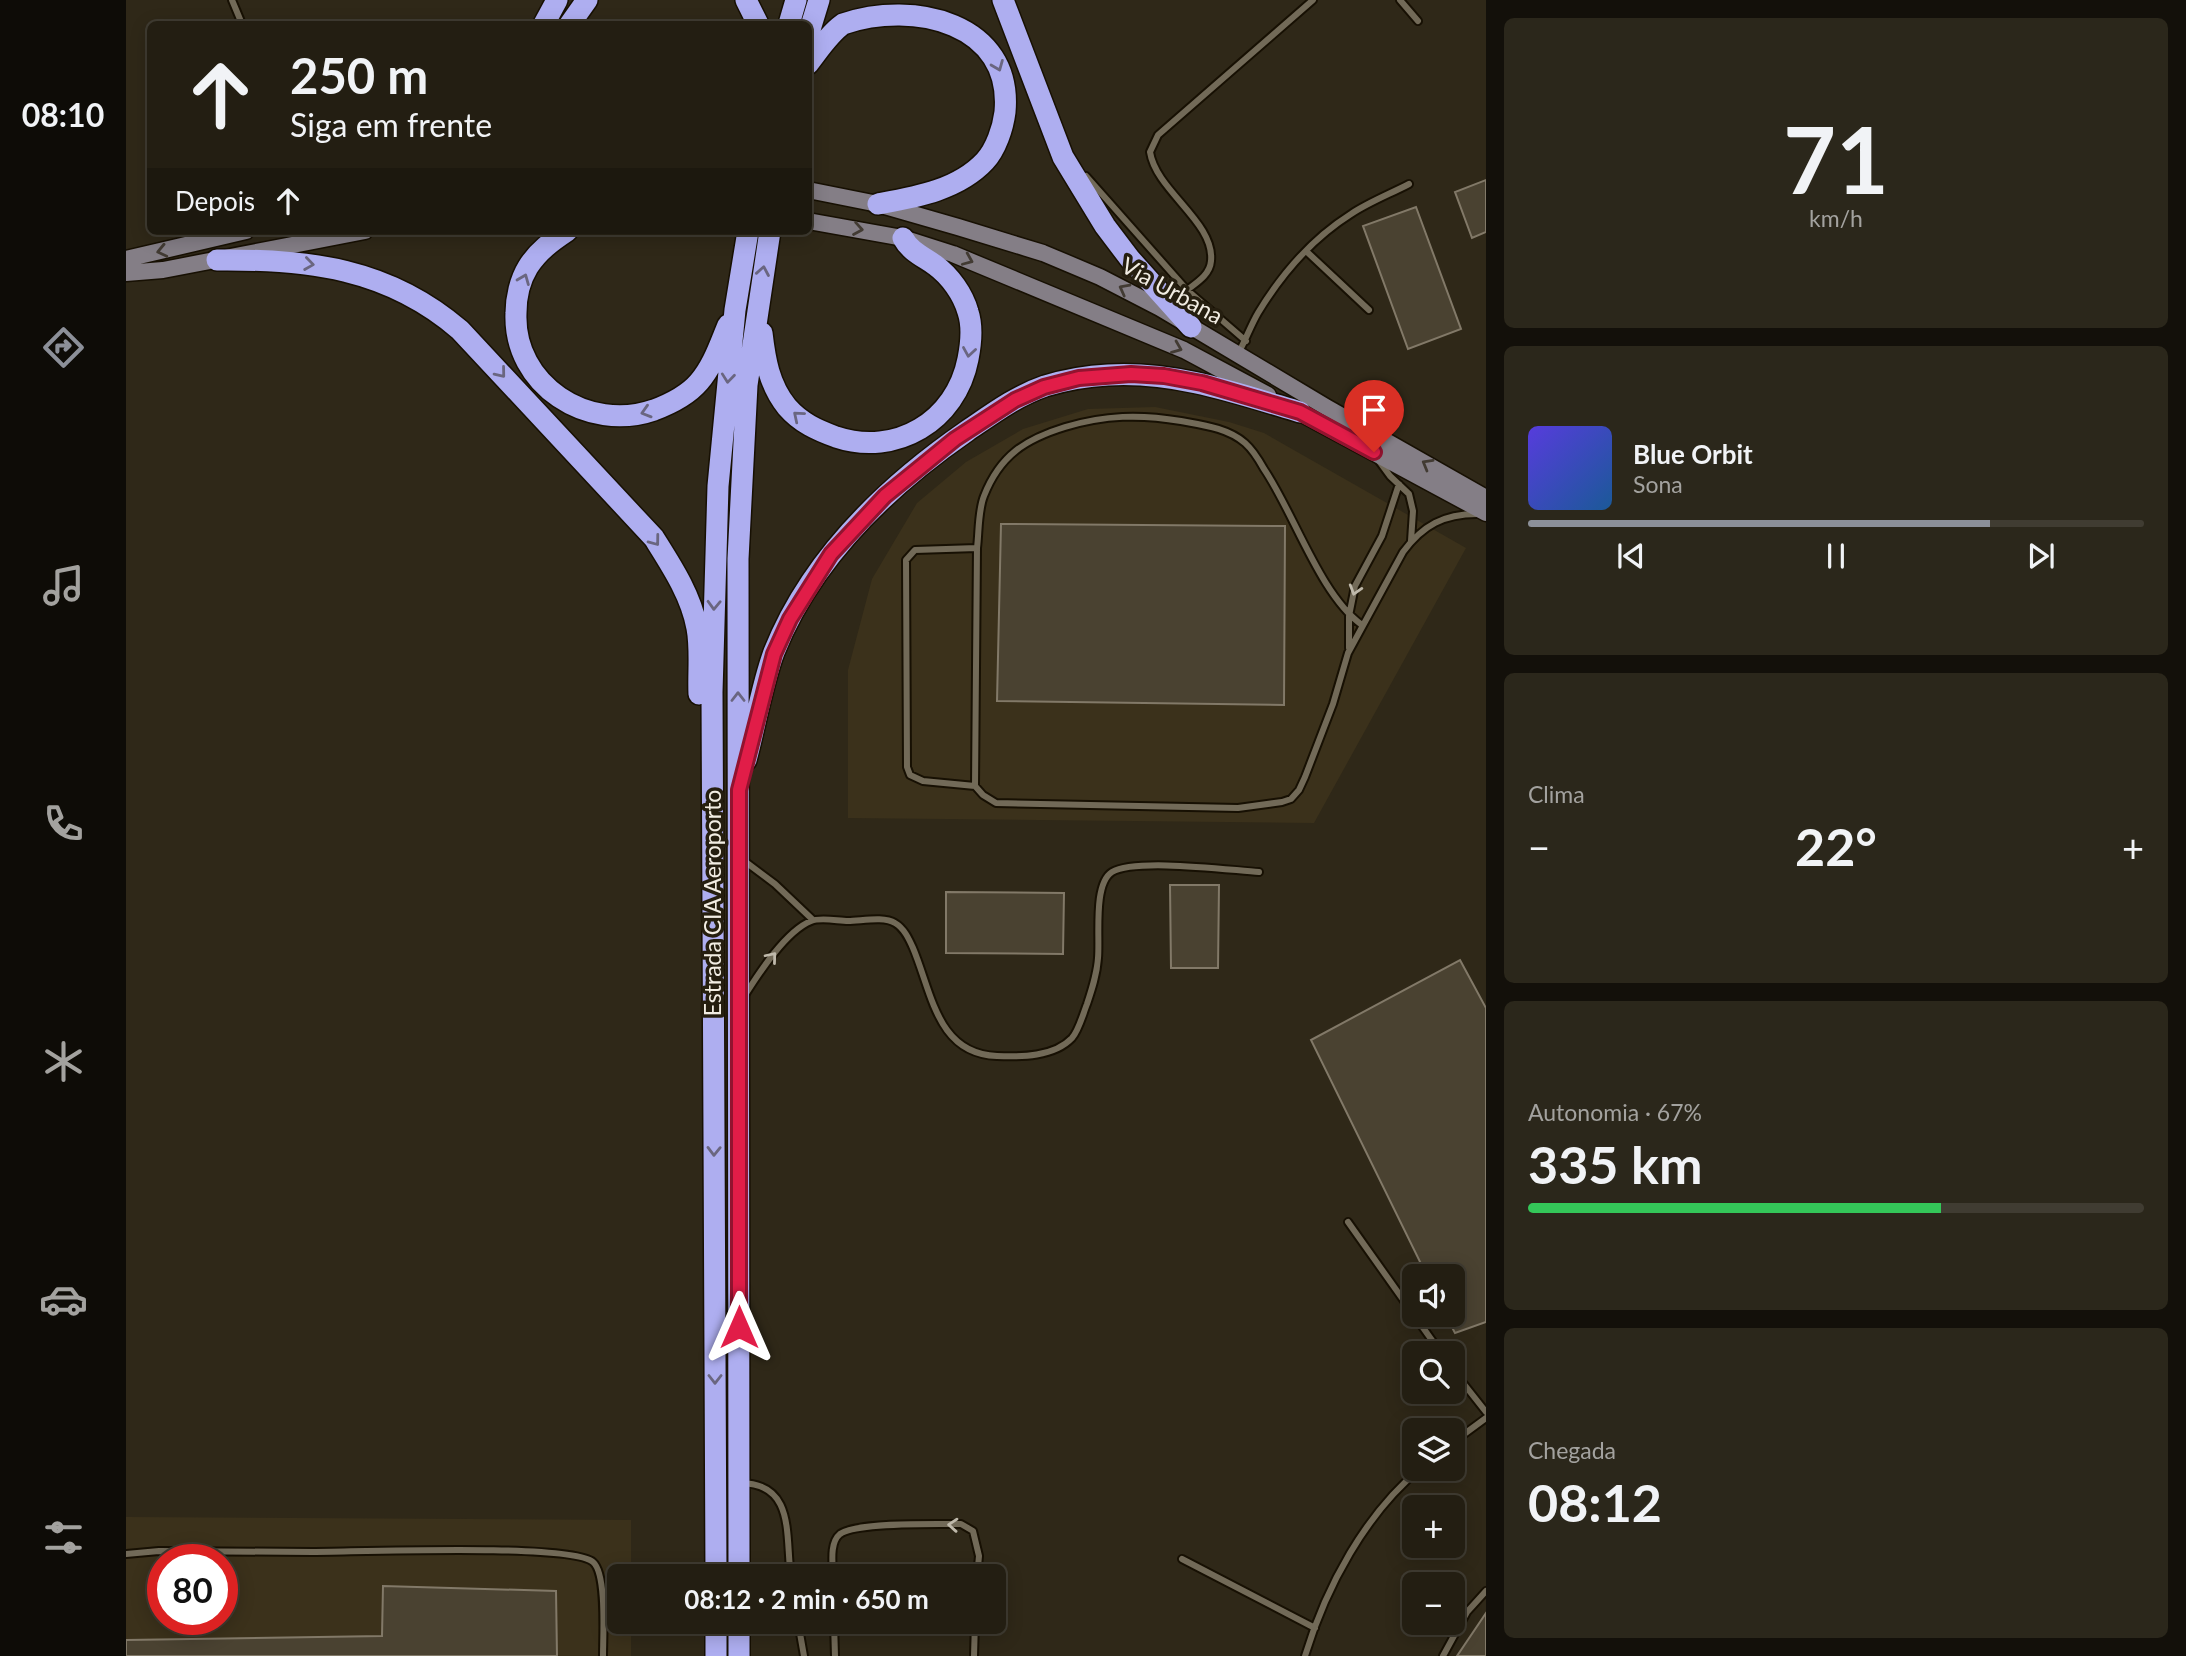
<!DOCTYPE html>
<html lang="pt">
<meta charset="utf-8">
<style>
:root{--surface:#231e12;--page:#2b271b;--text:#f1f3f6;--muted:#a3a29f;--line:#403c32;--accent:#8c9099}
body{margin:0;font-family:Lato,sans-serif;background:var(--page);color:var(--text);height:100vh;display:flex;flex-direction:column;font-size:26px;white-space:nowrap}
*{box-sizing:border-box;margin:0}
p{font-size:23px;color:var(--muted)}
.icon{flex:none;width:38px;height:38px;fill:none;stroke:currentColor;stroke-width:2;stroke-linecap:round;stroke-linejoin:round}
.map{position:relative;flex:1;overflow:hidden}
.panel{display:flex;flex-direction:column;gap:18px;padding:18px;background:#13100a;width:700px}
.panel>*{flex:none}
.top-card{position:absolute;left:21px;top:21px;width:665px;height:214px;border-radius:10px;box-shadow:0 4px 18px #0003,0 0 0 2px var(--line);background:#231e12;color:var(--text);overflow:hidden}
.tools{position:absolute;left:1276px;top:1264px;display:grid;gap:14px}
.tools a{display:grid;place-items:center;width:63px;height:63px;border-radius:10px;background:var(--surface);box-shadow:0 4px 18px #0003,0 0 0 2px var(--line);font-size:35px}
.speed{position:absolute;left:21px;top:1544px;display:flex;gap:14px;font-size:35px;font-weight:700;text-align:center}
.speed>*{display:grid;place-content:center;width:91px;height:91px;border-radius:50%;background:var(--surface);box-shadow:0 4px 18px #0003,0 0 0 2px var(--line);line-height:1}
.speed .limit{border:10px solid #d22;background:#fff;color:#111}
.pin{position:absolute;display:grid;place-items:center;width:60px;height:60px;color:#fff;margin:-72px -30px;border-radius:50% 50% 50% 0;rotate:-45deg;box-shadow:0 0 7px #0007}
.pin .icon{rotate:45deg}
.me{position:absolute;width:77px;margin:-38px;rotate:0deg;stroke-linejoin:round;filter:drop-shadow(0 0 5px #0008)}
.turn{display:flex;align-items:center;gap:24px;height:147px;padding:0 28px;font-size:32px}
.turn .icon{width:91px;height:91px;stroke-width:2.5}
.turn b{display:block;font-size:49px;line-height:60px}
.then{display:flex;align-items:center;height:66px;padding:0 28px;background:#0003;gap:14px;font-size:26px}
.big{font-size:52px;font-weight:700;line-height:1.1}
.panel .widget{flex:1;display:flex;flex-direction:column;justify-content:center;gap:10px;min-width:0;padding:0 24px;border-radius:10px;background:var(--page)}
.panel .dial{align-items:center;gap:0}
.dial b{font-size:91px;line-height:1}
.song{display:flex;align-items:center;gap:21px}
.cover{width:84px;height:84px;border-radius:10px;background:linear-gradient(135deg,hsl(250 70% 55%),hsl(210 70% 35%))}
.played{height:7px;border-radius:4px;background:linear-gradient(90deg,var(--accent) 75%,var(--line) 75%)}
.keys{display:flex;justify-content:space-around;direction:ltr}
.heat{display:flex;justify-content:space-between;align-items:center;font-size:38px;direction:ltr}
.charge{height:10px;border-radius:5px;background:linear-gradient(90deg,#34c759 67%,var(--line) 0)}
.trip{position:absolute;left:481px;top:1564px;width:399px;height:70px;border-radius:10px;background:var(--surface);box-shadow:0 4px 18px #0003,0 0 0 2px var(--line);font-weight:700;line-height:70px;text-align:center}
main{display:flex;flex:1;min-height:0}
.tabs{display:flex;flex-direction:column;width:126px;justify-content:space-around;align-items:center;background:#0e0c07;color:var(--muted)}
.tabs .icon{width:49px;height:49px}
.tabs .current{color:var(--accent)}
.tabs b{font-size:32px;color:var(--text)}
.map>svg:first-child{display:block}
</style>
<main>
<nav class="tabs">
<b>08:10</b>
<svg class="icon current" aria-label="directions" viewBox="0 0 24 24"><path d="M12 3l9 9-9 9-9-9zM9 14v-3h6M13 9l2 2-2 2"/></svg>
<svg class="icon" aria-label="music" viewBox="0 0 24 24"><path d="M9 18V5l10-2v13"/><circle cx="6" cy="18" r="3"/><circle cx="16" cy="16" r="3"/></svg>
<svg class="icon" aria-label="phone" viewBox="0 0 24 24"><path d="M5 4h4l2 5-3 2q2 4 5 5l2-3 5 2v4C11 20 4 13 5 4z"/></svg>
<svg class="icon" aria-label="climate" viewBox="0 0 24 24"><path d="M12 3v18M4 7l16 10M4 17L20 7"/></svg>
<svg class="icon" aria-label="car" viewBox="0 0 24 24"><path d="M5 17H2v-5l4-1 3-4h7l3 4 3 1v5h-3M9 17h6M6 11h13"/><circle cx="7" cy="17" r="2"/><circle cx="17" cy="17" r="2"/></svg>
<svg class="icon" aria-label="filters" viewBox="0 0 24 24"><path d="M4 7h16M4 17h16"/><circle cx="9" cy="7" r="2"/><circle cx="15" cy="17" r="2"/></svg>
</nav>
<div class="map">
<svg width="1360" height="1656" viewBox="0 0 1360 1656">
<rect width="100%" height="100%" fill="#2f2818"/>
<path fill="#3b311b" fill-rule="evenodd" d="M1029 407 1103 422 1138 433 1340 548 1188 823 722 818V670L746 579 791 503 840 462 897 429 962 409Z
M0 1517 505 1520V1577H494V1622H505V1656H0ZM37 1559H96V1619H37Z"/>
<path fill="#4a4231" stroke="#827968" stroke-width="2" d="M1360 180V232L1346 238 1329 192Z
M1290 207 1335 329 1282 349 1237 226Z
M875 524 1159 526 1158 705 871 701Z
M1044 885H1093L1092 968H1045Z
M820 892 938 893 937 954 820 953Z
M1334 960 1360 1008V1322L1329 1333 1319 1314H1326V1276H1301L1185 1040Z
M257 1586 430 1591 431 1656H0V1640L256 1636Z
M1360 1613V1656H1331Z"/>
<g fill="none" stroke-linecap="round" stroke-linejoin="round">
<g stroke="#171003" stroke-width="10">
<path id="lane" d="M106 0 116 24
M1274 0 1292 21
M960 176 1061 290
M1180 251 1243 310
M1120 341 1061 290C1070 283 1084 275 1085 261 1089 222 1030 191 1024 152L1032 135 1187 0
M1113 352C1120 339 1125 325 1132 313 1155 275 1187 238 1225 214 1243 202 1264 194 1283 184
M1253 461 1264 476 1283 494 1287 511 1285 541
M1236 625C1194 595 1168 513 1138 469 1133 460 1127 450 1119 443 1102 428 1077 425 1055 421 1014 414 979 415 939 427 900 439 874 455 858 496 852 511 853 532 851 548L789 550 780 560 781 767 784 775 797 781 849 786 857 795 870 803 1112 808 1156 802 1165 799 1173 790 1179 777 1207 704 1222 653 1277 552C1297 525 1318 514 1351 514
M1223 648V616L1229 586 1256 536 1273 484
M849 786 851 548
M617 860 649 884 687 920
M619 995C633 973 660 931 685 921 695 917 712 921 722 921 735 921 758 916 769 923 778 928 783 939 787 948 806 993 811 1054 871 1056 895 1057 928 1057 946 1038 953 1030 957 1014 961 1004 966 989 971 974 972 958 974 937 967 884 986 872 1010 858 1102 870 1133 872
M1222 1222 1315 1353
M1326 1369 1360 1412
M1326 1443 1360 1418
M615 1483C670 1484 659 1537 665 1577
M0 1554 33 1551C85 1551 136 1552 187 1552 230 1552 444 1543 467 1562 481 1574 477 1637 477 1656
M1056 1559 1189 1628
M707 1577C707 1565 703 1543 714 1534 730 1522 812 1524 835 1524L847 1531 853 1556 851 1577
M672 1622 678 1656
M708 1622 709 1656
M848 1656 849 1622
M1179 1656C1200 1587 1239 1514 1295 1468
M1317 1656 1341 1612 1360 1591"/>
</g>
<g stroke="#171003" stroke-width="19">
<path id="secondary" d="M682 190 752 204 832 227 917 253 974 277 1034 308 1200 407 1360 498
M682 221 777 238 827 254 1058 350 1142 395
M0 259 120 231
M0 273 37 270 239 231
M1165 408 1360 513"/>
</g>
<g stroke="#171003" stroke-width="24">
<path id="highway" d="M620 0 632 24
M877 0 937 157 979 226 1004 259 1065 327
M418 24 431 0
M444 24 461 0
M663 24 670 0
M682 36 693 0
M682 64C693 50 703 34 717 24 788 0 887 23 879 112 877 128 870 149 859 161 832 190 790 197 752 204
M441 231C426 241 412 251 402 267 394 280 390 298 390 313 387 385 462 433 528 410 544 404 561 396 573 382 587 366 594 344 602 325
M91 260C182 259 262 268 334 330L528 538C545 565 565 595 571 628 575 649 572 673 573 694
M636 333C639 359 643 385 661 407 675 423 691 430 710 437 770 457 830 421 842 359 845 344 847 327 842 312 837 294 824 276 809 265 796 256 784 251 777 238
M620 760C629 727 636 684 648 652 685 559 760 487 841 431 866 414 890 396 919 386 939 380 961 376 982 375 1049 371 1111 393 1174 412
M590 1577 586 692 592 486 609 310 622 231
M613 1577 612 559 621 385 644 231
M590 1622V1656
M613 1656V1622"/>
</g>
<use href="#lane" stroke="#726a58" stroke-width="6"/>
<use href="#secondary" stroke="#847e86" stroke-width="16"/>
<use href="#highway" stroke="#aeaef0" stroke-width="21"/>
</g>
<defs><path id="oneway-chevron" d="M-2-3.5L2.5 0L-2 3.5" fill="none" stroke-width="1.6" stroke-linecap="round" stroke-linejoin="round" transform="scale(1.75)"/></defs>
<g stroke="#6a6680">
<use href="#oneway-chevron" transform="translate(872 66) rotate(68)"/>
<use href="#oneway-chevron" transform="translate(183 264) rotate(8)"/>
<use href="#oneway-chevron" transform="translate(637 271) rotate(-80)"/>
<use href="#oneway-chevron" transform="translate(398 279) rotate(-68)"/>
<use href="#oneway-chevron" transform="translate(843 352) rotate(99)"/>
<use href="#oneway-chevron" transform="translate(375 373) rotate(51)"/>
<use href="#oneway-chevron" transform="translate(602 378) rotate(96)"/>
<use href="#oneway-chevron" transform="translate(520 412) rotate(163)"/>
<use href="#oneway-chevron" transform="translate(672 416) rotate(-140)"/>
<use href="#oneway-chevron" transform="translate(529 541) rotate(53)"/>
<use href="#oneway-chevron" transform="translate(588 605) rotate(92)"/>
<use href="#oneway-chevron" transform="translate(612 697) rotate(-90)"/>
<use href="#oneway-chevron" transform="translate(588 1151) rotate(91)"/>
<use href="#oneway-chevron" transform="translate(589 1379) rotate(90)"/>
</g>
<g stroke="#423b33">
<use href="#oneway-chevron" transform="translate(732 229) rotate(10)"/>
<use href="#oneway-chevron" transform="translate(36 251) rotate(167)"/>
<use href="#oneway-chevron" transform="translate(842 260) rotate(23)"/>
<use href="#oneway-chevron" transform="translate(998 289) rotate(-152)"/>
<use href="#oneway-chevron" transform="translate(1051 348) rotate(22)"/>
<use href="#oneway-chevron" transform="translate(1301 464) rotate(-150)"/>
</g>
<g stroke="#bfb9ab">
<use href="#oneway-chevron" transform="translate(1229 590) rotate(107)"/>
<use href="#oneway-chevron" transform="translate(646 957) rotate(-50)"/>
<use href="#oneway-chevron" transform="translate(827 1525) rotate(-176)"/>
</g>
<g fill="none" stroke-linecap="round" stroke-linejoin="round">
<g stroke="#92132f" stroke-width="18">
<path id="route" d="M613 1327V790L648 654 664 619 705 554 759 496 829 439 889 400 918 387 953 378 1005 374 1038 376 1076 383 1174 412 1248 452"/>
</g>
<use href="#route" stroke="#e11d48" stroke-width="12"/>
</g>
<g text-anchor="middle" stroke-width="7" stroke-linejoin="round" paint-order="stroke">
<g font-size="23" fill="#f2ede3" stroke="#251e0f">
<text transform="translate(1046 291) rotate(29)" y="8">Via Urbana</text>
<text transform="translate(587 903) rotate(-90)" y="8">Estrada CIA Aeroporto</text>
</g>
</g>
</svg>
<div class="tools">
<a><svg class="icon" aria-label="sound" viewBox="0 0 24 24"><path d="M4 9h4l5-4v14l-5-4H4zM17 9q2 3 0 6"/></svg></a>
<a><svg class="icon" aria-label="search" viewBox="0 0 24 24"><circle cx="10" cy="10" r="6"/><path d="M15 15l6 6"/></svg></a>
<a><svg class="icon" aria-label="layers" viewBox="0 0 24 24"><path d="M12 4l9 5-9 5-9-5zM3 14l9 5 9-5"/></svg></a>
<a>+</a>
<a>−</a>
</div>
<div class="speed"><div class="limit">80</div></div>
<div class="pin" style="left:1248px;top:452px;background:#d93025"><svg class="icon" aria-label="arrive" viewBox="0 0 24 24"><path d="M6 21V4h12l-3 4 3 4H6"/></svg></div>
<svg class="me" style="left:613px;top:1327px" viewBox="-20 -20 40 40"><path d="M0-17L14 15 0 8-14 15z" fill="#e11d48" stroke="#fff" stroke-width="4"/></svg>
<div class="trip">08:12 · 2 min · 650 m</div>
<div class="top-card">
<div class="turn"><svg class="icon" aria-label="ahead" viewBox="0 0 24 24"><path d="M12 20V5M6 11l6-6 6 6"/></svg><div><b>250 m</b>Siga em frente</div></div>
<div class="then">Depois<svg class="icon" aria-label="ahead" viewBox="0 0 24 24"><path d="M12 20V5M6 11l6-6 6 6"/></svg></div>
</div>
</div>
<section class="panel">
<div class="widget dial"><b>71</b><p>km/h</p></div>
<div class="widget">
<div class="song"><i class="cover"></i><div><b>Blue Orbit</b><p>Sona</p></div></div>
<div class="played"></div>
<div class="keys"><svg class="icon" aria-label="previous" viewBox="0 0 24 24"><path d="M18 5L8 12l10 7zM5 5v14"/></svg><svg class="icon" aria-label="pause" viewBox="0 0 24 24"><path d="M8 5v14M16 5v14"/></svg><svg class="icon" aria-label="next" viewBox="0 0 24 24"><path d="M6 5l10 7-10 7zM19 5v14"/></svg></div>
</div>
<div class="widget"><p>Clima</p>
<div class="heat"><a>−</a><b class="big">22°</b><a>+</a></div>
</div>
<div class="widget"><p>Autonomia · 67%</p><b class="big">335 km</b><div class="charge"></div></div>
<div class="widget"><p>Chegada</p><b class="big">08:12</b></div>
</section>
</main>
